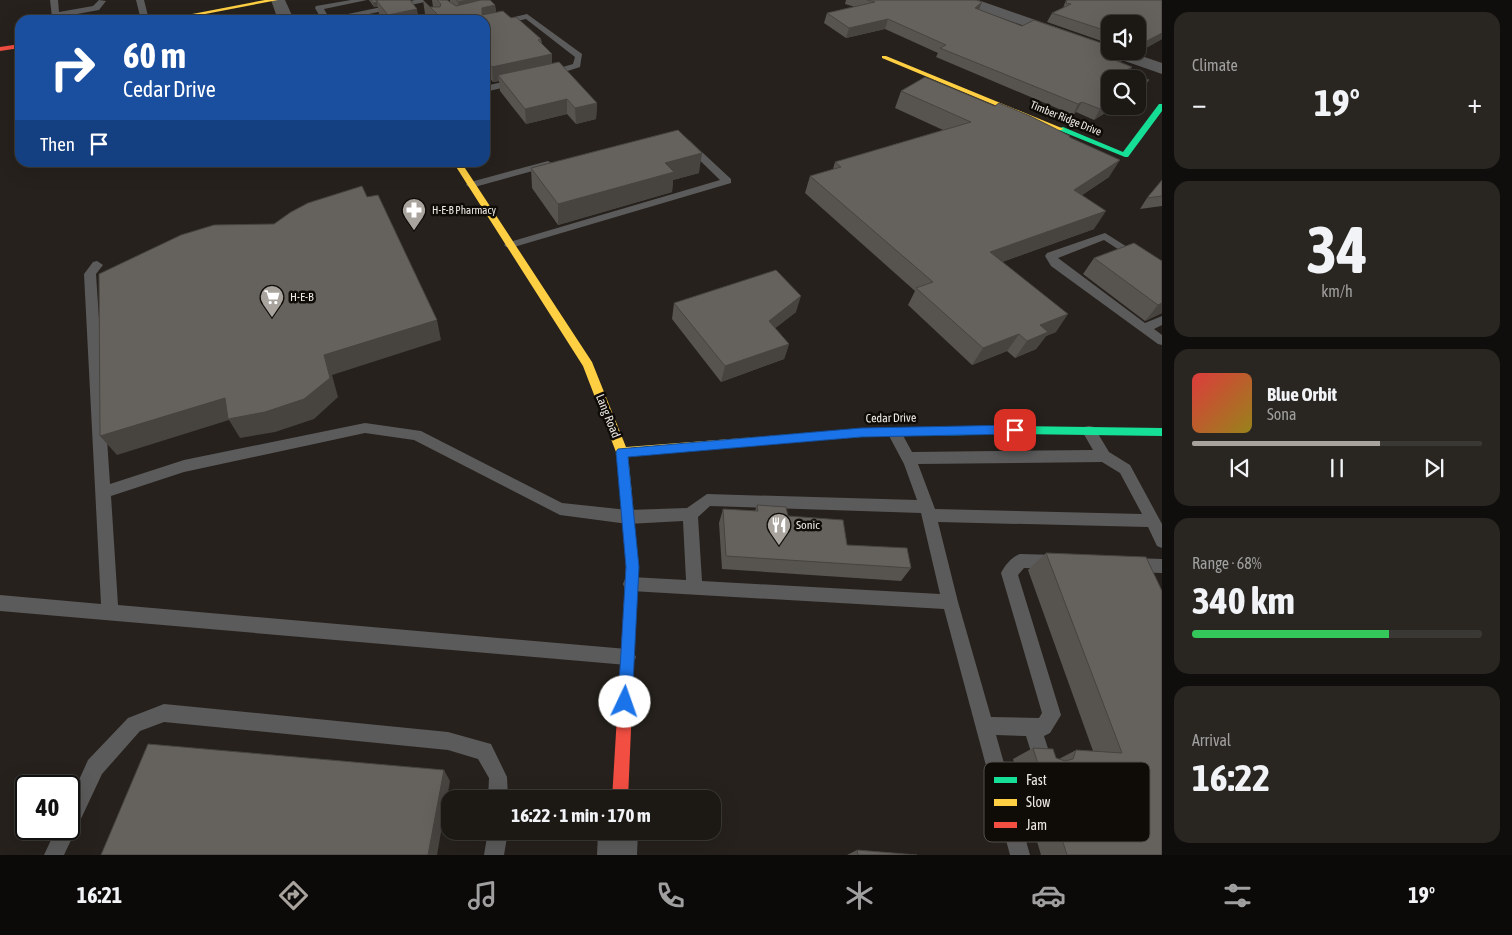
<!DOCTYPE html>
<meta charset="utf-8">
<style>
:root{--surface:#1c1915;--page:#292622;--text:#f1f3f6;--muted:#a0a0a0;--line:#3a3834;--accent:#a8a39d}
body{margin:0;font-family:"Asap Condensed",sans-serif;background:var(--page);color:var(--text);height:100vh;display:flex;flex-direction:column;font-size:19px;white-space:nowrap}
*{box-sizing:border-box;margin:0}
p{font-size:16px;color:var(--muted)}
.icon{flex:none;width:28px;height:28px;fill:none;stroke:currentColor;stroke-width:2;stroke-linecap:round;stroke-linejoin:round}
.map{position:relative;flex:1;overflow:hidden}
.panel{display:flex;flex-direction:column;gap:12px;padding:12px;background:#0f0e0c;width:350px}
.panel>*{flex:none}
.top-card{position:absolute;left:15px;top:15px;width:475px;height:152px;border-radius:15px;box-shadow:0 5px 20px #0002,0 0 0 1px var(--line);background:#1a4fa0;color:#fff;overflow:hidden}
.controls{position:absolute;left:1101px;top:15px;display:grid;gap:10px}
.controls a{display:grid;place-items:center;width:45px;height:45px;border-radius:10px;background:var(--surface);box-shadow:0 5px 20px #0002,0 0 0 1px var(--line);font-size:25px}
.speed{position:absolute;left:15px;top:775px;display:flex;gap:10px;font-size:25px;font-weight:700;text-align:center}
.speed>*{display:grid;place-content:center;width:65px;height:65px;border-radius:50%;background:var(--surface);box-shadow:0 5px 20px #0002,0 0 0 1px var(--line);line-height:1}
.speed .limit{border:2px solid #111;border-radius:8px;background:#fff;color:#111}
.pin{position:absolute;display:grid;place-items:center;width:42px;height:42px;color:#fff;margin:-21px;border-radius:10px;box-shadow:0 2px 8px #0006}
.me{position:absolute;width:55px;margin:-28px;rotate:3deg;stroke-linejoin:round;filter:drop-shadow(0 0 4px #0008)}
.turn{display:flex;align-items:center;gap:18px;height:105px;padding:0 25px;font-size:22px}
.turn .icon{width:65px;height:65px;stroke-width:2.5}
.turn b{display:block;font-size:35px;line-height:42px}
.then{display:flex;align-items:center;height:48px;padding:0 25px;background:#0003;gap:10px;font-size:19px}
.big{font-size:38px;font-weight:700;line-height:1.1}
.panel .tile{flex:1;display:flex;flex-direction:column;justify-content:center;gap:8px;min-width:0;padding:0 18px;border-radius:15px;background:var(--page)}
.panel .dial{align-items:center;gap:0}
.dial b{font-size:65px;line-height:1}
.song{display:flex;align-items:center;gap:15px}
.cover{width:60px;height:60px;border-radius:8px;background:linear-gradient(135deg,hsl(0 70% 55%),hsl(50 70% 35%))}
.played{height:5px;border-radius:2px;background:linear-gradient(90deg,var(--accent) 65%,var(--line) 65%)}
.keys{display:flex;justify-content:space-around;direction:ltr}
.heat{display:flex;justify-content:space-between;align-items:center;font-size:28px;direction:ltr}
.charge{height:8px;border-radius:4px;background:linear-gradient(90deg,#34c759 68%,var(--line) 0)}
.trip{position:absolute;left:441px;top:790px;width:280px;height:50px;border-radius:15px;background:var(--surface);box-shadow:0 5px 20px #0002,0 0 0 1px var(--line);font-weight:700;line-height:50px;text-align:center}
.tab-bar{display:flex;height:80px;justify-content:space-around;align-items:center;background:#0b0a08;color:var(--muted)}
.tab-bar .icon{width:35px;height:35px}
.tab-bar .selected{color:var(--accent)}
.tab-bar b{font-size:22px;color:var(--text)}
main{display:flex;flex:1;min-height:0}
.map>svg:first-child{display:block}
</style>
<main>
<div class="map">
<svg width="1162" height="855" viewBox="0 0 1162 855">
<rect width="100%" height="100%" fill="#26211c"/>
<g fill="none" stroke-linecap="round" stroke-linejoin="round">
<path fill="#5c5b5b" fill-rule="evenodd" d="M50 0H58L59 12 93 6 99 0 106 1 99 10 77 14 79 20H71L70 16 52 17Z
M136 0H144L149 20H141Z
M351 0H367L324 9 329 18 415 0H423L425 2 341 20H302L319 15 315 8 316 6Z
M527 14 582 54 580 67 552 76H546V72L573 64 575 57 526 19 485 28V24Z
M516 79 520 82 519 84 485 92V86Z
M687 140 690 141 731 179V183L514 247H506L504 245 506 243 720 180 684 145V141Z
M548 161 553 164 551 166 471 188 466 185 467 183Z
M1105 233 1162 269V278L1104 240 1058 258 1145 323 1162 316V325L1154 329 1162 335V345L1158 344 1051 266 1045 256 1047 253Z
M97 261 103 265 96 274 110 484 184 460 365 423 421 431 562 503 628 510 687 508 707 494 917 500 904 464 887 432 889 428 894 427 899 428 912 452 1093 450 1082 431 1084 427 1089 426 1094 427 1109 452 1130 465 1162 524V548L1157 546 1148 527 938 522 958 602 991 717 1039 718 1042 713 1001 573C1005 565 1012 557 1020 554L1056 555 1062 557 1064 562 1062 567 1056 569 1024 568 1018 575 1061 715 1050 733 1044 736 1052 761 1050 768 1043 770 1036 768 1026 736 996 735 1030 855H1010L944 609 631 591 625 589 623 584 625 579 631 577 686 580 683 521 628 524 560 515 414 440 365 433 184 472 111 496 118 605 627 649 633 651 636 657 633 663 627 665 0 611V595L101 604 84 274 93 262ZM1102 462 1120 473 1142 514 935 509 918 464ZM710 506 921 513 940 594 702 581 698 517Z
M1133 558 1162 559V573L1133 572 1127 570 1125 565 1127 560Z
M164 704 448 732 491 744 507 777 508 799H488L489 778 478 759 448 750 164 722 140 731 102 774 64 855H44L56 829H69V802L88 760 128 718Z
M488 831H508L504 855H484Z"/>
<path fill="#5c5b5b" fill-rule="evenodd" d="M271 0H285L294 20H278Z
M957 0H978L1110 46V51H1127L1162 63V74L959 3Z
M598 831H638L637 855H597Z"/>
<path fill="#16e098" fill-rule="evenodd" d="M1159 104H1162V111L1128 157H1125L1056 129 1063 127 1123 152Z
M1015 426 1162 428V436L1015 434 922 436 918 435 916 432 918 429 922 428Z"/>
<path fill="#ffcf43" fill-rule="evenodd" d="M265 0H278L174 20H161Z
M882 56H886L1064 129 1057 131 882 58Z
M453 162H461L592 362 626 447 861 429 922 428 926 429 928 432 926 435 861 437 628 456 632 495 630 499 626 500 622 499 616 452 583 366Z"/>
<path fill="#f24e42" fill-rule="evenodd" d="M20 44V48L0 51V47Z
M626 490 630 491 632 495 638 567 628 799H612L626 567 620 495 622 491Z"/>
</g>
<path fill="#57534f" d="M369 0H410L419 20H384L379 15 378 7H374Z
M423 0 430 7H433L432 0H447L450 2V0H490L495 5 496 13 511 18 541 39 542 44 552 64 597 103 596 119 576 124 567 114 526 124 500 91 499 81 493 82 485 72V20H431L425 14Z
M846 0H976L982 2 979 10 1022 26 1126 52 1120 62 1132 67 1129 72 1149 80 1142 90 1138 93V79L1110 106H1116L1094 120 1076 112 1073 115 936 57 938 53 885 29 846 38 824 23 827 13 855 7 845 4Z
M1066 0H1162V39L1137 53 1133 51H1138V24H1110V44L1047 22 1052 13 1063 8Z
M901 91 1070 136V137L1109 177 1082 195 1094 229 1002 262 1056 332 1046 336 1036 349 1015 358 1007 351 972 365 908 305 915 291 805 193 810 176 833 169 835 162 943 130 895 108Z
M531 168 699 173 673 180 672 192 558 225 532 188Z
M1162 180V206L1140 209 1147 198Z
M1094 258 1162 261V313L1145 321 1083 274Z
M674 303 796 312 775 328 789 344 784 359 721 382 672 319Z
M757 505 788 516 847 545 911 568 901 581 722 569 719 523 723 509 755 511Z
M1046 553 1162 855H1041L1013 759 1033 748 1059 759 1076 750 1093 751 1028 570Z
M857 850 917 855H847Z"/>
<path fill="#474440" d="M468 0H481L460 12 458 2Z
M377 2 378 7H374L373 3Z
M982 2 978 12 975 8Z
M495 5 497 19 483 20 482 8Z
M417 9 419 20H389L388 15Z
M888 19 885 29 846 38 849 28Z
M1162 33V39L1137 53 1143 43Z
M1126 52 1121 62 1107 69 1112 59Z
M552 54V69L498 75 499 81 493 82 492 67Z
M1132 67 1126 77 1125 71Z
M1149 80 1142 90 1138 93V86Z
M567 99V114L526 124 525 109Z
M1082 102 1076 112 1073 115 1078 104Z
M597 103 596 119 576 124 575 108Z
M1110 103V106H1116L1094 120 1100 109Z
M702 153 699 173 673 180 672 192 558 225V204L665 163Z
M1120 160 1109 177 1063 208 1074 190Z
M1106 211 1094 229 980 270 990 252Z
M801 296 796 312 764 337 769 321Z
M1162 303V313L1145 321 1158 305Z
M1068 314 1056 332 1046 336 1036 349 1015 358 1027 341 1040 325Z
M437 320 441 340 332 375 338 397 314 419 275 432 240 438 229 420 117 455 100 436 225 398 324 355Z
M1019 334 1007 351 972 365 983 348Z
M789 344 784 359 721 382 725 366Z
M444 770 450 781 437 855H428Z"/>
<path fill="#65615c" stroke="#474440" d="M371 0H378H376L377 2 373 3Z
M376 0H410L417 9 388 15Z
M423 0 430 7H440L441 4 437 0H447L456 6 481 0H490L495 5 482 8V15L503 11 511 18 516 17 541 39 538 40 552 54 492 67 485 58V20H443Z
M456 0H468L458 2Z
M867 0H976L982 2 975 8 1022 26 1034 20 1110 46V51L1126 52 1112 59 1132 67 1125 71 1149 80 1138 86V79H1110V103L1100 109 1082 102 1078 104 940 48 946 45 888 19 849 28 827 13 875 2Z
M1067 0H1162V33L1143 43 1138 41V24H1110V32L1052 13 1071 4 1066 3Z
M559 62 597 103 575 108 567 99 525 109 498 75Z
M925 77 995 106 999 103 1030 116 1070 136 1069 137 1120 160 1074 190 1106 211 990 252 1068 314 1040 325 1048 332 1027 341 1019 334 983 348 916 288 933 282 810 176 841 167 835 162 971 122 901 91Z
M678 130 702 153 665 163 674 172 558 204 531 168Z
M1162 180V196L1147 198Z
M362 186 367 197 378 195 437 320 324 355 330 378 304 399 265 412 228 419 225 398 100 436 99 274 181 235 214 225 274 224 291 212 308 203Z
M1134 243 1162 261V303L1158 305 1094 258Z
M776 270 801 296 769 321 789 344 725 366 674 303Z
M757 505 786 507 788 516 843 520 847 545 907 548 911 568 726 556 723 509 758 511Z
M1046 553 1146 557 1162 591V855H1067L1033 748 1053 749 1056 758 1065 761 1073 759 1076 750 1122 753Z
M148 744 444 770 428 855H101Z
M857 850 917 855H858Z"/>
<path fill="#1a73e8" stroke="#114b97" d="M1015 425 1021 430 1015 434 861 437 628 457 639 567 632 702 630 707 625 709 620 707 618 702 626 567 616 452 618 449 861 428Z"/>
<defs>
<g id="pharmacy-pin" transform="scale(1.25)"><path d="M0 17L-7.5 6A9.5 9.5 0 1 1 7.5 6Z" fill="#a8a39d" stroke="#0f0c08"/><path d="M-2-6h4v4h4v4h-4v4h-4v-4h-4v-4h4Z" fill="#fff"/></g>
<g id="supermarket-pin" transform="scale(1.25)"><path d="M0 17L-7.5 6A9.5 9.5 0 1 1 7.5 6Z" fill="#a8a39d" stroke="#0f0c08"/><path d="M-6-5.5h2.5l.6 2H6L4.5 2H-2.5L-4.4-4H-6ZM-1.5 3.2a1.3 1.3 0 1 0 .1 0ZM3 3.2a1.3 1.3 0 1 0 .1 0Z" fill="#fff"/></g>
<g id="restaurant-pin" transform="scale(1.25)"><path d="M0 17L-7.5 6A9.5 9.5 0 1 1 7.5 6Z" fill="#a8a39d" stroke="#0f0c08"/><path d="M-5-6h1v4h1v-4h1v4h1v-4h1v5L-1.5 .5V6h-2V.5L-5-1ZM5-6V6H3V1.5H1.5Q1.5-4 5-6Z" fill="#fff"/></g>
</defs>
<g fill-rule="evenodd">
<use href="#pharmacy-pin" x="414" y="210"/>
<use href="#supermarket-pin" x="272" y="297"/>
<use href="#restaurant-pin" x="779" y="525"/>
</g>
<g text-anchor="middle" stroke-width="5" stroke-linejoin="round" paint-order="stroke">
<g font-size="11" fill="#eee9e3" stroke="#0f0c08">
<text transform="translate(1066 118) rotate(22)" y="4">Timber Ridge Drive</text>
</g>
<g font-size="11" fill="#eee9e3" stroke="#0f0c08" text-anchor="start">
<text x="432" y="214">H-E-B Pharmacy</text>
</g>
<g font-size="12" fill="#eee9e3" stroke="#0f0c08" text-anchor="start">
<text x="290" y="301">H-E-B</text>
<text x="796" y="529">Sonic</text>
</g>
<g font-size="12" fill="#eee9e3" stroke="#0f0c08">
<text transform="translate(608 416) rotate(68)" y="4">Lang Road</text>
<text transform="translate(891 418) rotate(-1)" y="4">Cedar Drive</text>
</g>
</g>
<rect x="984" y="762" width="166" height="80" rx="8" fill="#0f0c08" stroke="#524e4a" stroke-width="1"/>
<rect x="994" y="777" width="23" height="6" fill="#16e098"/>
<rect x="994" y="799" width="23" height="7" fill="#ffcf43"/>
<rect x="994" y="822" width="23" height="6" fill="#f24e42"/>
<g font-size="14" fill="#eee9e3">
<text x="1026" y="785">Fast</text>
<text x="1026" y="807">Slow</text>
<text x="1026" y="830">Jam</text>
</g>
</svg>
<div class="controls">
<a><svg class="icon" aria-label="sound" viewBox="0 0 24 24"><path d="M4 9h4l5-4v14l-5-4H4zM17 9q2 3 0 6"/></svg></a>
<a><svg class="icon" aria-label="search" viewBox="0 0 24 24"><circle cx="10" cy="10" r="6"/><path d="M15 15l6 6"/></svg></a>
</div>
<div class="speed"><div class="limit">40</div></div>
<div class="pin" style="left:1015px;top:430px;background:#d93025"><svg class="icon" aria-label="arrive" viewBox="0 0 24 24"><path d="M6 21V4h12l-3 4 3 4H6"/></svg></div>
<svg class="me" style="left:625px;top:702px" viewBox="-20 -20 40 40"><circle r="19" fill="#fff"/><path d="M0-13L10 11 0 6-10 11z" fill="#1a73e8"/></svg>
<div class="trip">16:22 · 1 min · 170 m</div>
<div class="top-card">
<div class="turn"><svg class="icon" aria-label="right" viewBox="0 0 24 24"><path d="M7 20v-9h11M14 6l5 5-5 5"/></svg><div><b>60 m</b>Cedar Drive</div></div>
<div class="then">Then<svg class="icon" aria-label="arrive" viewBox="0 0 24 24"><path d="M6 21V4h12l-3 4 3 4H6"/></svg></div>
</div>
</div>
<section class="panel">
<div class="tile"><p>Climate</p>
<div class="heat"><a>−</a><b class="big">19°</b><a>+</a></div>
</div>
<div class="tile dial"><b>34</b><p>km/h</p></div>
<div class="tile">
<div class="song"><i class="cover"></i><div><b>Blue Orbit</b><p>Sona</p></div></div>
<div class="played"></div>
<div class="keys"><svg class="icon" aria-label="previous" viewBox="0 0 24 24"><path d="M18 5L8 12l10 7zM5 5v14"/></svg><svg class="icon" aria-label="pause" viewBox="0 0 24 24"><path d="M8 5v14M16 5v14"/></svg><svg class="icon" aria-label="next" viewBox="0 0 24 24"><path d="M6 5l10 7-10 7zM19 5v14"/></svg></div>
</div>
<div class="tile"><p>Range · 68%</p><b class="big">340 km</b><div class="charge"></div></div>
<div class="tile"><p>Arrival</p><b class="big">16:22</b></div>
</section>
</main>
<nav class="tab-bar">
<b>16:21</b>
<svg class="icon selected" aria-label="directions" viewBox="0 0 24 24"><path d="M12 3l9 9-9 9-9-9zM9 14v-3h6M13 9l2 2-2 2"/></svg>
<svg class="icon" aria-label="music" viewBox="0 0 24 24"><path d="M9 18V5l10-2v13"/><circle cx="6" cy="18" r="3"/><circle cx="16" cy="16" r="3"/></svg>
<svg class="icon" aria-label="phone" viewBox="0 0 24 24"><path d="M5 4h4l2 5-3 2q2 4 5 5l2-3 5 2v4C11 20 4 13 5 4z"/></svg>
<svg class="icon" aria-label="climate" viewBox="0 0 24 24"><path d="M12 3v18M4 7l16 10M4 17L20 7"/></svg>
<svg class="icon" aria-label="car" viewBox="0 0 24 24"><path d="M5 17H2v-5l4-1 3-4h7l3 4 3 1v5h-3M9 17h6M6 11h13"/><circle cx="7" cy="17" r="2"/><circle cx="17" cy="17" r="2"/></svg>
<svg class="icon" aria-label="filters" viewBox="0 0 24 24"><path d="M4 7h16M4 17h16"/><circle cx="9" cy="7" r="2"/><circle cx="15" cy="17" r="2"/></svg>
<b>19°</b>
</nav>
